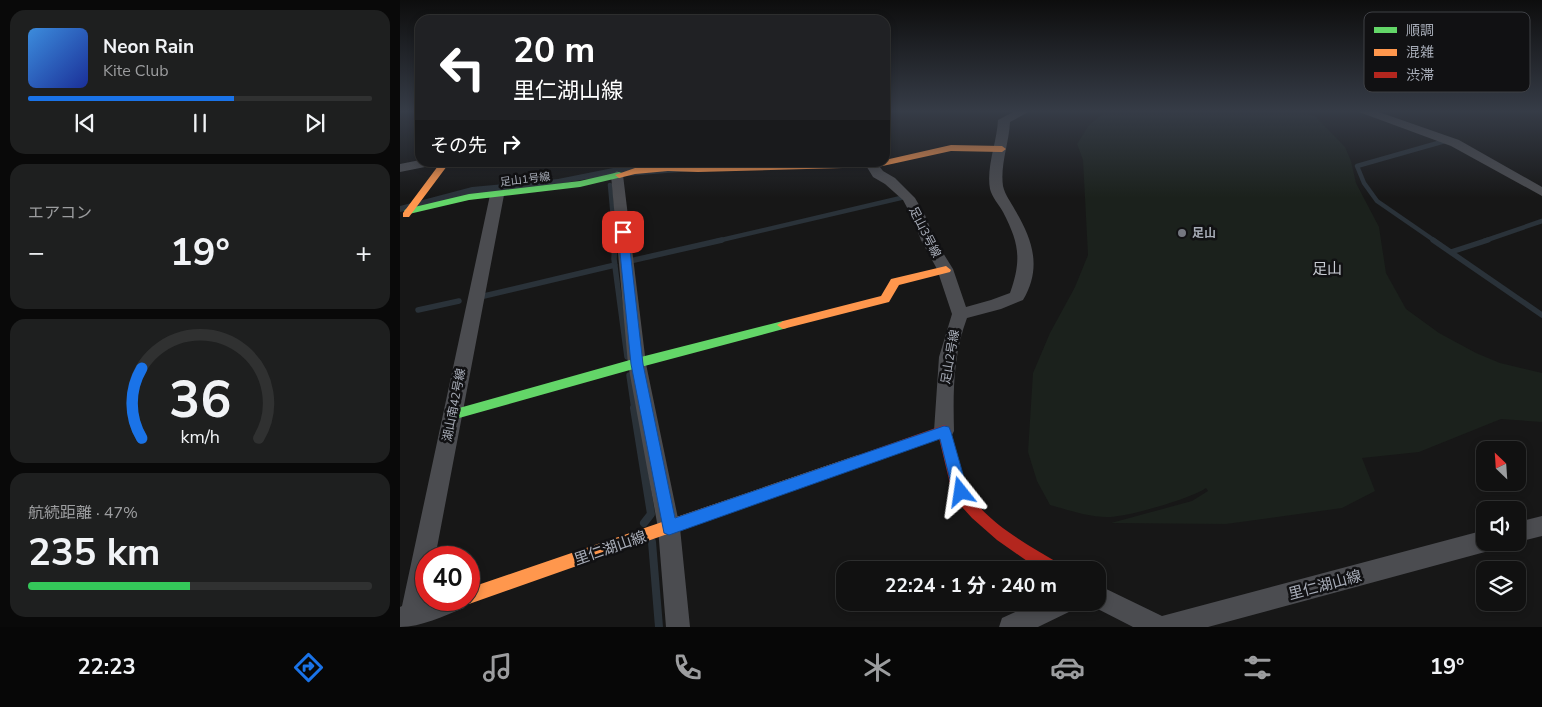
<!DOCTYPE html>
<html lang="ja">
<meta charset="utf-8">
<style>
:root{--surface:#111;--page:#1e1f1f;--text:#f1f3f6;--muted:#9c9d9f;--line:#303131;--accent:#1a73e8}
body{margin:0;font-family:"Nunito Sans","Noto Sans JP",sans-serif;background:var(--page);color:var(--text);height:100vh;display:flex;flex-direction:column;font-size:19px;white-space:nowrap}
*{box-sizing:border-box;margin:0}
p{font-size:16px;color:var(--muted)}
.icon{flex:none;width:28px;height:28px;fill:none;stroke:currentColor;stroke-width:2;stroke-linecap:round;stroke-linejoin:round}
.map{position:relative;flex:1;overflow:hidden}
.panel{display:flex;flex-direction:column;gap:10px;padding:10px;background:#090909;width:400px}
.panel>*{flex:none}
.top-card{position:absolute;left:15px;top:15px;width:475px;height:152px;border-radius:15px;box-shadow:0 2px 8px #0003,0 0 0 1px var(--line);background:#202124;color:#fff;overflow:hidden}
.needle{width:32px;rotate:335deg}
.buttons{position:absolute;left:1076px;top:441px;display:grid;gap:10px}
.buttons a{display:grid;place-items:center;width:50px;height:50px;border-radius:10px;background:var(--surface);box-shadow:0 2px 8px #0003,0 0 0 1px var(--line);font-size:25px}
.speed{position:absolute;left:15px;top:546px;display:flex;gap:10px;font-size:25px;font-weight:700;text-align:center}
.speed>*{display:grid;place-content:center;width:65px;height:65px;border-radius:50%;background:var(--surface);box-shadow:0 2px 8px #0003,0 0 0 1px var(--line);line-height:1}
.speed .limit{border:8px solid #d22;background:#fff;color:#111}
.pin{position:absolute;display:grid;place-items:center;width:42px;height:42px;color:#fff;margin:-21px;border-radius:10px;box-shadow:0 2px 8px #0006}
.me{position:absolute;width:55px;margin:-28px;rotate:345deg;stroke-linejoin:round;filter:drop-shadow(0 0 4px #0008)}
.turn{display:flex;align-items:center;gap:18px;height:105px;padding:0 15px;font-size:22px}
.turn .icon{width:65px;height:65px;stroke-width:2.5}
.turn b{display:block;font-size:35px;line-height:42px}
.then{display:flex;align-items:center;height:48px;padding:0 15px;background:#0003;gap:10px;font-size:19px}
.big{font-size:38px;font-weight:700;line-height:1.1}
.panel .tile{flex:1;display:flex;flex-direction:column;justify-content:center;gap:8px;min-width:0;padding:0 18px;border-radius:15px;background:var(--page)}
.panel .dial{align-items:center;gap:0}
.dial svg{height:130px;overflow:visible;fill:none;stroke:var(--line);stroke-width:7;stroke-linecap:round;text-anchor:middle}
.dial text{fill:var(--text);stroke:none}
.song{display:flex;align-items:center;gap:15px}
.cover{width:60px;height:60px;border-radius:8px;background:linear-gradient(135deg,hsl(210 70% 55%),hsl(230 70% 35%))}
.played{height:5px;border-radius:2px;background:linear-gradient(90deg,var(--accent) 60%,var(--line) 60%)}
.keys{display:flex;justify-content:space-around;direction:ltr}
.heat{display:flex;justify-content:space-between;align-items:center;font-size:28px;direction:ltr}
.charge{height:8px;border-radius:4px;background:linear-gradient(90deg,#34c759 47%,var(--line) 0)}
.trip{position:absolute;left:436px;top:561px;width:270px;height:50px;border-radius:15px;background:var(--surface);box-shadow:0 2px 8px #0003,0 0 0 1px var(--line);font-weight:700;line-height:50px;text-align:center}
.tabs{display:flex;height:80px;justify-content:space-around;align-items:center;background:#070707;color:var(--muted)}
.tabs .icon{width:35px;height:35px}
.tabs .active{color:var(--accent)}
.tabs b{font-size:22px;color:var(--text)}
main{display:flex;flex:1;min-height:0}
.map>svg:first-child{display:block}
</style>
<main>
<section class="panel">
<div class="tile">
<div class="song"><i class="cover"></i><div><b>Neon Rain</b><p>Kite Club</p></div></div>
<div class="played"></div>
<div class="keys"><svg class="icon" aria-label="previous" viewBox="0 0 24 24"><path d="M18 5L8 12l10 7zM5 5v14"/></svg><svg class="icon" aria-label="pause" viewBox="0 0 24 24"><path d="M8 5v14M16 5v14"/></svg><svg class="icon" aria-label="next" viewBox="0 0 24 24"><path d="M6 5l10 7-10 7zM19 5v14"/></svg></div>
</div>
<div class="tile"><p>エアコン</p>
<div class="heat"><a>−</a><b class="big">19°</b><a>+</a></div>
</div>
<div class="tile dial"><svg viewBox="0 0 100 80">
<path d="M14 69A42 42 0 1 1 86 69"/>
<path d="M14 69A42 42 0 0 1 14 26" stroke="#1a73e8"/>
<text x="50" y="56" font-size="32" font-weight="700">36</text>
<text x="50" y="72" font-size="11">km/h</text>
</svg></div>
<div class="tile"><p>航続距離 · 47%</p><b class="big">235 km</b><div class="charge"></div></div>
</section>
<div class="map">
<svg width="1142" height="627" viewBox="0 0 1142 627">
<rect width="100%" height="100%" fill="#171717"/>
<path fill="#1b211c" d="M708 110H897L915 116 945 147 951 161 956 183 979 227 986 273 1006 309 1039 333 1076 353 1100 363 1142 373V422L1101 419 1019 452 962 458 975 491 942 508 826 524 711 523 792 501 808 491 806 488C790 499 730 516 710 517 691 518 669 510 650 505L637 481 628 452 633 373 650 333 675 287 688 255 683 160 677 144 689 125Z"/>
<path fill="#2a3239" d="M238 163H402L187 179 0 212V206L72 187 158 179Z"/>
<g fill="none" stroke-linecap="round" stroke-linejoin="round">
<path stroke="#2a3239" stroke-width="4.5" d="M210 185 215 241
M317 241 505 197
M1035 241 977 201 964 183 957 166 1045 141 1043 140
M1084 241 1142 221"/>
<path stroke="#2a3239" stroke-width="5.5" d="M215 240 214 259 227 357
M1033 240 1142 315
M1051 252 1088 240
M230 261 322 240
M84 296 215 265
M18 310 59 301
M229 375 234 409"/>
<path stroke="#2a3239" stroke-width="8" d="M234 408 251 514 244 523
M252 542 259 627"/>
<path fill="#4b4c50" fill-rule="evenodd" d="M617 110H632L610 122C609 143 600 165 603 186 605 195 611 202 615 210 633 240 642 268 623 300L601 309 567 318C553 355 553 393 554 431L551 437 544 439 537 437 534 431 539 357 552 314 537 269 521 240 511 215 503 200 485 184 473 177 465 164 476 162 483 171 495 178 515 198 525 215 535 240 553 269 566 307 591 300 610 293C622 259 619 243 603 212 599 205 592 197 590 189 586 167 597 142 598 120Z
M957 110H973L1059 140 1142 187V196L1051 146 959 112Z
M20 160V162H37L35 165 0 172V164Z
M217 171 223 175 246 364 280 528 290 627H266L258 528 228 364 211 175Z
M97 191 104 195 35 558H26V600H68L64 608C44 616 21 627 0 627V607L2 606 90 195Z
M1142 516V536L1118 542V522Z
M1085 530V542H1095L1093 549 1085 552 808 627H733L690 605 689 602H698V585L762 616Z
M637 602H677L673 610 638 627H599L602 618Z"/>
<path fill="#63d668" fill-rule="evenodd" d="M219 172 222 173V177L180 187 69 200 9 214 4 211 6 209 69 194 180 181Z
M383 321 389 325 387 328 237 368 52 420 47 419 45 415 47 411 52 410 237 358Z"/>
<path fill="#ff974d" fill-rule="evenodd" d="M551 145 602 146 606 149 602 152 551 151 478 167 298 172 268 171 235 174 219 178 215 175 235 168 268 165 485 162V160Z
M41 162H50L9 217H3V213Z
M546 266 551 270 550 272 499 285 489 302 383 329 377 325 383 321 481 296 491 279Z
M458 455 463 457 465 461 463 465 69 604 63 600H69V588Z"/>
<path fill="#b3261e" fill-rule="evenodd" d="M544 425 549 427 551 431C555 449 556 470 565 487 584 522 627 544 660 564L662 570H640L597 540 572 518 562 507 550 484 539 438 458 467 453 465 451 461 453 457Z"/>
</g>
<linearGradient id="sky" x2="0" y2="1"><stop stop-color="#0d0d0d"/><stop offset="0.56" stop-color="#363c47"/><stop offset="1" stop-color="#363c47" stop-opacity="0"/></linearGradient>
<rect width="1142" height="198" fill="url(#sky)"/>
<path fill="#1a73e8" stroke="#114b97" d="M223 228 228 232 243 364 275 518 544 426 549 427 551 432 568 492 566 497 561 499 555 497 553 492 540 439 269 535 264 533 231 364 218 232Z"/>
<circle fill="#757880" stroke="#111113" stroke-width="2" cx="782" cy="233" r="5"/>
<g text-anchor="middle" stroke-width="5" stroke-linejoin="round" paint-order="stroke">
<g font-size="11" fill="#a8adb8" stroke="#111113">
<text transform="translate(125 179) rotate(-7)" y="4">足山1号線</text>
</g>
<g font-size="12" fill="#a8adb8" stroke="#111113">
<text transform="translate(525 232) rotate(63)" y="4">足山3号線</text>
<text transform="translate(550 357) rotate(-80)" y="4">足山2号線</text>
<text transform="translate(54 405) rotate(-79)" y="4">湖山南42号線</text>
</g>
<g font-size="12" font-weight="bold" fill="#a8adb8" stroke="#111113" text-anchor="start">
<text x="792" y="237">足山</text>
</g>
<g font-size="15" fill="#c9ccd4" stroke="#111113">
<text x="927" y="274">足山</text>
</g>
<g font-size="15" fill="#a8adb8" stroke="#111113">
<text transform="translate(210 548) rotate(-19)" y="5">里仁湖山線</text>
<text transform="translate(925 585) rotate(-15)" y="5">里仁湖山線</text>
</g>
</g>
<rect x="964" y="12" width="166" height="80" rx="8" fill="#111113" stroke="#3e4045" stroke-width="1"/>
<rect x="974" y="27" width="23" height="6" fill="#63d668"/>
<rect x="974" y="49" width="23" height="7" fill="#ff974d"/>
<rect x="974" y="72" width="23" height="6" fill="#b3261e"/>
<g font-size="14" fill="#a8adb8">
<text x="1006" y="35">順調</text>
<text x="1006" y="57">混雑</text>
<text x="1006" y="80">渋滞</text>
</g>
</svg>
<div class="buttons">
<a><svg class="needle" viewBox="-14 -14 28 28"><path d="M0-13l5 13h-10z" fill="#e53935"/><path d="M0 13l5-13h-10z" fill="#9c9d9f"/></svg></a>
<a><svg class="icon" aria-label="sound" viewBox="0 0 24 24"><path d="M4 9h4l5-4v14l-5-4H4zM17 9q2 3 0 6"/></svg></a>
<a><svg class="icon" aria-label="layers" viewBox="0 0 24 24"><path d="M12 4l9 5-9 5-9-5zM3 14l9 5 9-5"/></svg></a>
</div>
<div class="speed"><div class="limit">40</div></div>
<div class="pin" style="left:223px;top:232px;background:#d93025"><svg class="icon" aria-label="arrive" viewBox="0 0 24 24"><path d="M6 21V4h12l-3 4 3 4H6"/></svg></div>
<svg class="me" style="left:561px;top:492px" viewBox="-20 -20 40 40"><path d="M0-17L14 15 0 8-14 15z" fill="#1a73e8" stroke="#fff" stroke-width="4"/></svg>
<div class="trip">22:24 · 1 分 · 240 m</div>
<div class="top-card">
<div class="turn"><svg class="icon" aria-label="left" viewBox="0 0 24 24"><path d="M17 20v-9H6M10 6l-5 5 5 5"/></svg><div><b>20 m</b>里仁湖山線</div></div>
<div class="then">その先<svg class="icon" aria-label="right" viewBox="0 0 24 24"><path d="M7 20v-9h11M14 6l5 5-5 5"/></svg></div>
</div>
</div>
</main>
<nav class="tabs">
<b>22:23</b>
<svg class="icon active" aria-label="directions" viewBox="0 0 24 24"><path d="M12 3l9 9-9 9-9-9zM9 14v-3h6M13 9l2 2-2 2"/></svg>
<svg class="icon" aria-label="music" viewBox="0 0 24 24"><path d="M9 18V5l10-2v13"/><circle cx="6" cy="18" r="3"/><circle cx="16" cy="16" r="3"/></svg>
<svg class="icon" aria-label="phone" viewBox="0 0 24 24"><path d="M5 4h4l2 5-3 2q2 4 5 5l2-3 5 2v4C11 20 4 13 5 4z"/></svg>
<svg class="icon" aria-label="climate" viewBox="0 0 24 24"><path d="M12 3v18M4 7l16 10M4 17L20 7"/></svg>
<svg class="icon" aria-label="car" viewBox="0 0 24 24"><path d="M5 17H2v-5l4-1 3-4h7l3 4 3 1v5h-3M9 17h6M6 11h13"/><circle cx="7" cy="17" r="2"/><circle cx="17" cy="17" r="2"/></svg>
<svg class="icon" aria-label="filters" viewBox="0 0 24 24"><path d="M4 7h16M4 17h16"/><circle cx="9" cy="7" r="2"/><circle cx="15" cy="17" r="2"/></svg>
<b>19°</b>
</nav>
